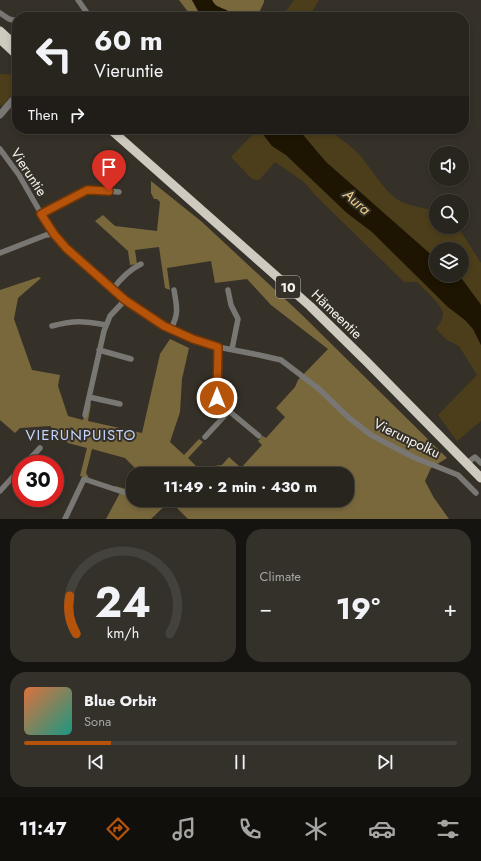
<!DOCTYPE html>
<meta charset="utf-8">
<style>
:root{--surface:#28251e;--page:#34312b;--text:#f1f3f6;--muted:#a5a5a4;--line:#44423c;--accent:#b45309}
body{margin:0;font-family:Jost,sans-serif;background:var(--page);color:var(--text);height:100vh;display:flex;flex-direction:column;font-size:15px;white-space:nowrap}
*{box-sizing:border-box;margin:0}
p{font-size:13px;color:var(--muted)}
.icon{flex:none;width:22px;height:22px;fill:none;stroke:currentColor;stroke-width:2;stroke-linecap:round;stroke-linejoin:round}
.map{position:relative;height:519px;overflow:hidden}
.details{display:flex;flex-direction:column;gap:10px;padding:10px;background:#161410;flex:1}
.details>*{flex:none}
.banner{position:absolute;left:12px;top:12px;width:457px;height:122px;border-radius:16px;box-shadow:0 2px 6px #0003,0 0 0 1px var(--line);background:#28251e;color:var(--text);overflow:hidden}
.fabs{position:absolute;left:429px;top:146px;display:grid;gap:8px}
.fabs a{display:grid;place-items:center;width:40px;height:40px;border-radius:50%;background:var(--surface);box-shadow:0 2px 6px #0003,0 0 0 1px var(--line);font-size:20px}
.speed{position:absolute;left:12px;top:455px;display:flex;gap:8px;font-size:20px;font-weight:700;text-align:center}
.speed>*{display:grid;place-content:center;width:52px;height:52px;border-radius:50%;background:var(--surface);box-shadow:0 2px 6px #0003,0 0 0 1px var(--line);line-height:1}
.speed .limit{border:6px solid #d22;background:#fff;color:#111}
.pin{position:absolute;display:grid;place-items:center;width:34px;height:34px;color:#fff;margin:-41px -17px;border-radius:50% 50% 50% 0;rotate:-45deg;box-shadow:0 0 4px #0007}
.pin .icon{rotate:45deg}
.me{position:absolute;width:44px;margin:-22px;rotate:0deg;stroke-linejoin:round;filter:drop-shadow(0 0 3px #0008)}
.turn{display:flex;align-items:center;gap:14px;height:84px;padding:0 16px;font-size:18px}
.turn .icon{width:52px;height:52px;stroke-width:2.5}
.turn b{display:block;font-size:28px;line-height:34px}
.then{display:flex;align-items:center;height:38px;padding:0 16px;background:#0003;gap:8px;font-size:15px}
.big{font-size:30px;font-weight:700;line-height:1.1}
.details .card{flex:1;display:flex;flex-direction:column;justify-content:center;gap:6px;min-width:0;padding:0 14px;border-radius:16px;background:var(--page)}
.details .dial{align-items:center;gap:0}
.dial svg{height:104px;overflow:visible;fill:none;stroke:var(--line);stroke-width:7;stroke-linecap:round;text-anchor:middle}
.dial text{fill:var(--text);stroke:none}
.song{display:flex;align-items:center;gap:12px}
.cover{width:48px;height:48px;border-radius:6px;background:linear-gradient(135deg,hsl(20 70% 55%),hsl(170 70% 35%))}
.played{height:4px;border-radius:2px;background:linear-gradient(90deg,var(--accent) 20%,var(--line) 20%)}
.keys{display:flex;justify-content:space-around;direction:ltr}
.heat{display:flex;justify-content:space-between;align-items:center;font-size:22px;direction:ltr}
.details .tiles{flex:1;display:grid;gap:10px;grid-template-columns:1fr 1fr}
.card:last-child{grid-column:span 2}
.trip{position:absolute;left:126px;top:467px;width:228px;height:40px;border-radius:16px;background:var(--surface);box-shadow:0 2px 6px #0003,0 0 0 1px var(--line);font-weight:700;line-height:40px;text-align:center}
.menu{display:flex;height:64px;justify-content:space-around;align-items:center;background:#100f0c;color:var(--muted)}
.menu .icon{width:28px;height:28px}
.menu .selected{color:var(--accent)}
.menu b{font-size:18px;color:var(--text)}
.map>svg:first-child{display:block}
</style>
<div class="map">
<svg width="481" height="519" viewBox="0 0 481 519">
<rect width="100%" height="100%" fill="#353128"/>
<path fill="#4c3e1a" d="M294 0H319L309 17H282Z
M0 74 17 75V87L5 104 1 106 0 105Z
M250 129H259L272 146 286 155 347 213 372 232 448 307 465 320 473 329 481 345V421L457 441 438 415 477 375 459 346 447 340 436 329C439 324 443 320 443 314 442 304 424 290 417 282H404L316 196 304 182 275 162 260 179 258 180 252 179 231 157 251 136Z
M298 129H332C337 139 349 144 357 152 369 165 385 193 400 201 411 207 425 207 436 212V227H458L481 263V305L459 275H462V249H436V259L326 162Z"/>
<path fill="#7a683d" d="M179 0H192L201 17H192Z
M212 0H264V2L257 17H233C231 15 229 11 226 10 220 7 215 7 212 0Z
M151 181 202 222 300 313 447 458 431 468 425 481 434 498 449 519H188L170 501 151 519H106L120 493 113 491 115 486 126 489 133 483V500H347V474H141L125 458 92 449 86 473 89 478 80 476 87 448 68 443 50 426 20 428 15 433 0 420V290L39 277 41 278 18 298 14 319 32 370 60 375 58 386 68 416 83 420 87 403 91 404 88 421 142 433 160 354 170 339 189 348 182 379 180 412 170 442 184 455 199 439 203 442 188 458 198 468 222 465 229 457 241 468 262 445 258 441 263 436 266 438 285 417 276 408 295 387 298 380 328 349 271 305 247 279 215 283 211 261 167 268 170 290 165 288 159 247 135 250 137 264 130 265 128 251 95 221 103 215 115 226 157 231 160 202 157 199H154L151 193Z"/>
<path fill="#1d1401" d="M192 0H212C215 7 220 7 226 10 229 11 231 15 233 17H204L205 14H200Z
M259 129H298L326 162 436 259V275H459L481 305V345L473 329 465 320 448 307 372 232 347 213 286 155 272 146Z"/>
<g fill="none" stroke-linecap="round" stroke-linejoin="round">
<path stroke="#797773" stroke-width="5.5" d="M78 0 90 17
M0 13 9 19 17 21
M0 149 19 175 43 217 61 243 93 273 125 300 163 326 193 339 218 347 259 355 281 360 319 389 348 417 371 435 413 457 458 475 476 493
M41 214C51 207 77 191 88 190 99 189 109 191 119 192
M0 253 46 235 54 234
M113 289C121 278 129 270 141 264
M228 290 231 305 238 319 232 349
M52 326C75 320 83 321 106 325
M171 329C179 313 177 308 174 290
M218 347 217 398 229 411 259 436
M99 350 131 359
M89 397 120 404
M85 415 104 331 110 316 125 300
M205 437 229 411
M467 463 475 457 481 463
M25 464 40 448
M0 491 21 468
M65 519 84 479 126 493"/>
<path stroke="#797773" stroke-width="7" d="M0 115 17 95"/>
<path stroke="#cecac0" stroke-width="9" d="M0 31 12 42
M0 39 17 55
M110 129 310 306 367 362 481 478"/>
</g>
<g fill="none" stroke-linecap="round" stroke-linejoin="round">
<g stroke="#753606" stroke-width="10">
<path id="route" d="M109 191 87 190 41 214 54 234 66 248 125 300 164 326 193 339 218 347 217 398"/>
</g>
<use href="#route" stroke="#b45309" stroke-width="7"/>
</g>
<g text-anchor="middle" stroke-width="4" stroke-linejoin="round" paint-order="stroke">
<rect fill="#353128" stroke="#bdbab3" stroke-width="1" x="276" y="276" width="24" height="22" rx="3"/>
<g font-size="13" font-weight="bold" fill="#f7f4ef">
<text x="288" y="292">10</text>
</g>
<g font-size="14" fill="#f7f4ef" stroke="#353128">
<text transform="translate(29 172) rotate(57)" y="5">Vieruntie</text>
<text transform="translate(337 314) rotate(44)" y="5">Hämeentie</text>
<text transform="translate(407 438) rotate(26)" y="5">Vierunpolku</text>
</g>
<g font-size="15" font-style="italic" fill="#edcf89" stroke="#353128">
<text transform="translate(357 202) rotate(41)" y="5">Aura</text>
</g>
<g font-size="15" letter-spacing="1" fill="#c3d3fd" stroke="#353128">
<text x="81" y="440">VIERUNPUISTO</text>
</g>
</g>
</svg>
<div class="fabs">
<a><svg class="icon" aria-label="sound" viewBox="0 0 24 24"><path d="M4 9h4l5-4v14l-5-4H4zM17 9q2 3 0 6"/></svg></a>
<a><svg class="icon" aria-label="search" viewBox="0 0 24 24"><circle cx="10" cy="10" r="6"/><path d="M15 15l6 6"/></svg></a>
<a><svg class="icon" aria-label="layers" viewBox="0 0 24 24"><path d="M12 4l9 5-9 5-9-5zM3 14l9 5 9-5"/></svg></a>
</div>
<div class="speed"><div class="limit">30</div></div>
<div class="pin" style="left:109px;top:191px;background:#d93025"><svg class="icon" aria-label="arrive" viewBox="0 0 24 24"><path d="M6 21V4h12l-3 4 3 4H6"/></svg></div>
<svg class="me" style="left:217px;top:398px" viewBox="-20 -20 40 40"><circle r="17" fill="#b45309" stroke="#fff" stroke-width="3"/><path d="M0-11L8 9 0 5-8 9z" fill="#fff"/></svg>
<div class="trip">11:49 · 2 min · 430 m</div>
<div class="banner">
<div class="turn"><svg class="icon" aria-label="left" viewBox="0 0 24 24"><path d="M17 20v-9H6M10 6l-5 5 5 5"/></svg><div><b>60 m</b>Vieruntie</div></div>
<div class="then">Then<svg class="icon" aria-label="right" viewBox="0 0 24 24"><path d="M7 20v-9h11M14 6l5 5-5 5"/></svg></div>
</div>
</div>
<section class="details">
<div class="tiles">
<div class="card dial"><svg viewBox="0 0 100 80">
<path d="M14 69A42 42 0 1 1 86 69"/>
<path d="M14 69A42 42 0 0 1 9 40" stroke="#b45309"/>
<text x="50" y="56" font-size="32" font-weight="700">24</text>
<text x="50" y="72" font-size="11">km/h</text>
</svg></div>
<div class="card"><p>Climate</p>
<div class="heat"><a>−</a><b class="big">19°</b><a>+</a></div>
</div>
<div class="card">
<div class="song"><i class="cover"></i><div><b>Blue Orbit</b><p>Sona</p></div></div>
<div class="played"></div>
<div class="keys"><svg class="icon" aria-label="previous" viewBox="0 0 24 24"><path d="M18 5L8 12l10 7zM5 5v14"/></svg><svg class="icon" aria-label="pause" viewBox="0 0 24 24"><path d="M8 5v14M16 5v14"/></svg><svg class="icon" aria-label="next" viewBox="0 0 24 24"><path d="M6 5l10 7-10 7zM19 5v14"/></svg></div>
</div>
</div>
</section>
<nav class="menu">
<b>11:47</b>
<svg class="icon selected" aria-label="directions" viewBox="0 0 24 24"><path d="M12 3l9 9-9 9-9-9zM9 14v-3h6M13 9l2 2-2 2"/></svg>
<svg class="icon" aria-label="music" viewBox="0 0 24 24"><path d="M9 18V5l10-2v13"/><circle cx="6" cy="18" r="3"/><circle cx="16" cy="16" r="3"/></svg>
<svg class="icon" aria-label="phone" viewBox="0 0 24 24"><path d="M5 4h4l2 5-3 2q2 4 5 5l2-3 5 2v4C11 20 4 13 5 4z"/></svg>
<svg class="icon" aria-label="climate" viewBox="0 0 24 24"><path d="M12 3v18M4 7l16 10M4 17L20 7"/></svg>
<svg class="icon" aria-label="car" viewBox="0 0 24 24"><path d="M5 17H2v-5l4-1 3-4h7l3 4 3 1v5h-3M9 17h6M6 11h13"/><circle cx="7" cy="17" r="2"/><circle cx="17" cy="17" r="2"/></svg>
<svg class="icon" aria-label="filters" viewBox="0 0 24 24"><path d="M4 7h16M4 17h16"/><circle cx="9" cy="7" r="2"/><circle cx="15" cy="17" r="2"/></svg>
</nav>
